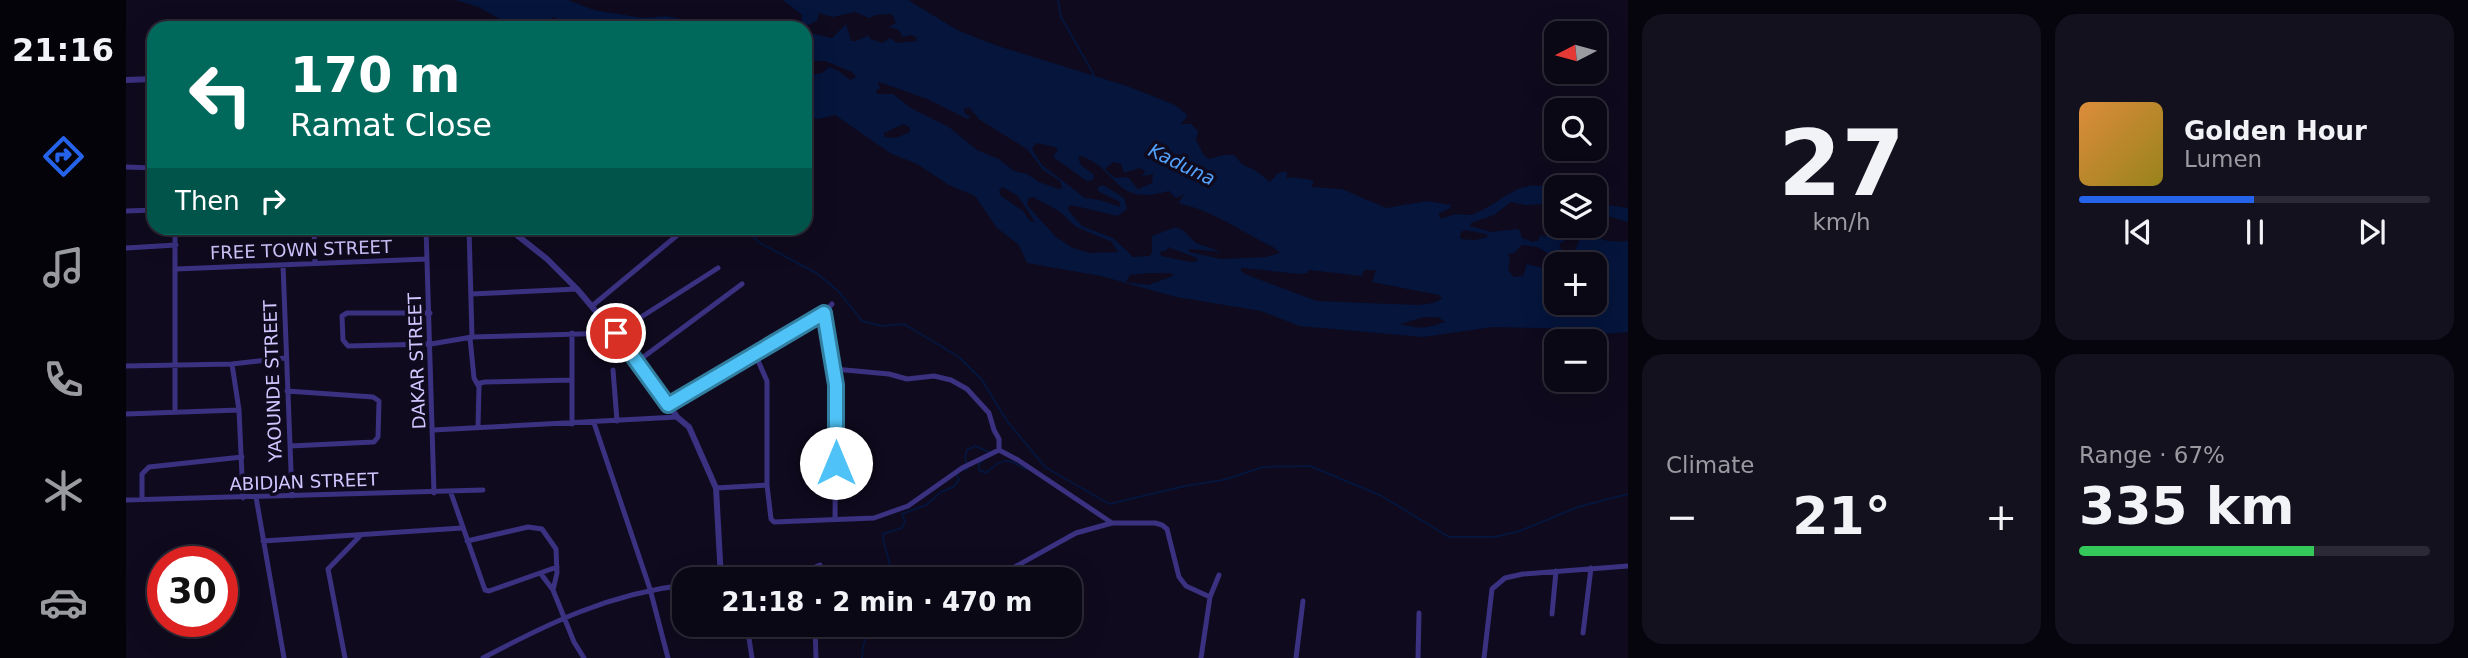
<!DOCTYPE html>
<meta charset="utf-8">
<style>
:root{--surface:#0b0816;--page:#14111f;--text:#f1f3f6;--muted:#9a9aa1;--line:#2b2935;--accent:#2563eb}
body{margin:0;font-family:"DejaVu Sans",sans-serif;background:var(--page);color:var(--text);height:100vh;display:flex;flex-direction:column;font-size:26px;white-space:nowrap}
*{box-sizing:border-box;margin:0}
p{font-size:23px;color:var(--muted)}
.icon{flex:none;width:38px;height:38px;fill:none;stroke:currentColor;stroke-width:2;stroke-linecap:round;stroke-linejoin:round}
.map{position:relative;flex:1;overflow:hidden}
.drawer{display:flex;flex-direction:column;gap:14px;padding:14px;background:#06040c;width:840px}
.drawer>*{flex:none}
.guide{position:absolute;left:21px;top:21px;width:665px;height:214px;border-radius:21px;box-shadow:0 7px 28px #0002,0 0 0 2px var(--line);background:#00695c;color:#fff;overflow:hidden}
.needle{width:46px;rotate:264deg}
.controls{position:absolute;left:1418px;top:21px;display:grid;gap:14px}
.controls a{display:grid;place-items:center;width:63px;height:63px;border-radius:14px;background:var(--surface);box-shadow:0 7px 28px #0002,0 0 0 2px var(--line);font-size:35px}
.speed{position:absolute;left:21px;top:546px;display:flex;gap:14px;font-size:35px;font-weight:700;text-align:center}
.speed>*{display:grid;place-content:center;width:91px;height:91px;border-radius:50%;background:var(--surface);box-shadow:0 7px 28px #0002,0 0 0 2px var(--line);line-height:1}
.speed .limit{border:10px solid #d22;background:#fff;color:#111}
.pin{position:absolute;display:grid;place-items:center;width:60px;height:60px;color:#fff;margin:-30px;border:4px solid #fff;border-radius:50%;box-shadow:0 2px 7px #0007}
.me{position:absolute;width:77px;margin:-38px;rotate:0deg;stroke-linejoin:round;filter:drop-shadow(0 0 5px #0008)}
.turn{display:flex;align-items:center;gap:24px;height:147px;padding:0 28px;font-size:32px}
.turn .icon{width:91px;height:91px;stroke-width:2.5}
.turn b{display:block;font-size:49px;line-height:60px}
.then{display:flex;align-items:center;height:66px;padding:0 28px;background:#0003;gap:14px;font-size:26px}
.big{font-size:52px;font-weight:800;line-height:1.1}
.drawer .widget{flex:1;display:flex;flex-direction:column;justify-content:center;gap:10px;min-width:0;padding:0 24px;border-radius:21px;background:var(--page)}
.drawer .dial{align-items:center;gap:0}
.dial b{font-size:91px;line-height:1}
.song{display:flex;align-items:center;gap:21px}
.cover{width:84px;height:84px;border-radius:10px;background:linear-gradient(135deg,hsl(30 70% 55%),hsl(50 70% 35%))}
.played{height:7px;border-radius:4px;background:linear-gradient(90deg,var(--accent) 50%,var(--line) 50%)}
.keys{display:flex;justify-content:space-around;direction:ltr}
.heat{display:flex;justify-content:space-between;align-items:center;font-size:38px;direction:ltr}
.charge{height:10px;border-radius:5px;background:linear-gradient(90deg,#34c759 67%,var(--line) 0)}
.drawer .tiles{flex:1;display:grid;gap:14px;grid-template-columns:repeat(2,1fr)}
.trip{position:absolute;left:546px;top:567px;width:410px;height:70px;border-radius:21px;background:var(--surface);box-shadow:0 7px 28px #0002,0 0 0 2px var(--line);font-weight:800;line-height:70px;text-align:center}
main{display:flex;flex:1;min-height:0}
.tab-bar{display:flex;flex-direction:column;width:126px;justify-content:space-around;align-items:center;background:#040309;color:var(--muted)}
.tab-bar .icon{width:49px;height:49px}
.tab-bar .on{color:var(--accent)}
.tab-bar b{font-size:32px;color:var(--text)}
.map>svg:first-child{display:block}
</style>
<main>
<nav class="tab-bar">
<b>21:16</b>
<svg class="icon on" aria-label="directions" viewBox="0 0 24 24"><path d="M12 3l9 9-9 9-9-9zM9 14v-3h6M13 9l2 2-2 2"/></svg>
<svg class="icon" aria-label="music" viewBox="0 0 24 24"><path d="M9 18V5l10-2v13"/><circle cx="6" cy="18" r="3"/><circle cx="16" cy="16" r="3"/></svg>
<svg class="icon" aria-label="phone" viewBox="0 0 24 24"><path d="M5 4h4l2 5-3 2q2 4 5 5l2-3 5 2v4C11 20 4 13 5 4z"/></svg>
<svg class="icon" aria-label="climate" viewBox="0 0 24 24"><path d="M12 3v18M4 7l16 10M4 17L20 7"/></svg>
<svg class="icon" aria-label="car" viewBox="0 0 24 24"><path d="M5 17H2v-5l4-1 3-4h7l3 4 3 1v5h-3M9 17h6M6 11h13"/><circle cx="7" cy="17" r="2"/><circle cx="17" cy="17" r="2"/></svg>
</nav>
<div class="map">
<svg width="1502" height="658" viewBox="0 0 1502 658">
<rect width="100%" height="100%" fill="#0f0a1d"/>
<path fill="#05153c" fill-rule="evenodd" d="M330 0H442L468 10 517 18 541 16 597 28H445L428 17 420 21V24L426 28H391L352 7Z
M657 0H782L833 31 872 46 1001 86 1049 105 1060 114 1061 117 1055 124H1065L1072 131 1070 140 1079 157 1084 159 1097 155H1108L1117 165 1129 170 1144 182 1152 173 1159 171 1161 173 1160 179 1166 177 1186 180 1188 182 1185 186 1186 187 1216 189 1260 208 1301 201 1326 205 1323 209 1313 213 1314 219C1319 217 1325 215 1331 214 1336 214 1341 216 1347 214 1377 204 1393 174 1430 190V208L1420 204 1399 205 1385 202 1368 215 1345 223 1344 226 1365 232 1391 229 1394 231 1396 238 1407 242 1413 240 1414 235 1419 237 1424 230H1434L1435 226H1442L1445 231 1448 230 1449 226H1457C1469 240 1483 243 1502 241V332L1476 334 1455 329 1367 327 1297 337 1173 326 1135 311 1050 297 975 276 901 263 893 245 871 228 849 196 823 185 791 164 764 153 709 115 693 119 679 117V76L696 73 703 67 713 71 724 80 730 77 726 72 699 61H683L679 68V32L706 38 720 24 725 41H730L743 35 744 39 756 43 765 38 770 43 791 41 790 37 785 35 777 37 772 29 765 28 764 26 770 23 766 14 750 15 743 18 729 12 707 17 693 13 691 21 675 28 676 15ZM753 82 801 99 841 119 845 117 838 113V109L843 107 854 120 901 149 917 170 934 181 936 188 933 189 913 182 901 174 888 171 873 159 851 150 823 127 785 108 767 94H751L750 90 755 88 752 85ZM778 124 784 128V132L770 138 758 137V133ZM910 143 929 147 932 150 927 157 961 181 967 180 968 175 955 165 952 158 955 156C995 170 986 207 1043 191L1050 198 1058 194 1053 202 1054 204C1087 210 1117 233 1147 247L1154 253 1139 257 1095 259 1063 252 1062 250 1065 249 1096 252 1070 243 1057 230 1050 227 1026 236V253L1024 256 1007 257 987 238 956 226 942 210V207L945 205 992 216 1001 209 998 198 977 185 972 187V191L994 202V207L974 200 959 198 916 165 906 149ZM987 162 995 164 998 173 1014 168 1019 171 1016 176 1027 174 1026 183 1012 189 1002 177 989 178 979 169ZM876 187 892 196 909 222 904 221 897 211 875 196 873 191ZM907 197 933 211 950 227 986 242 992 252 964 253 947 248 930 237 901 205 902 199ZM1339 230 1360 234 1362 237 1349 240 1334 239 1335 232ZM1450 235 1454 239 1449 250 1443 252 1436 250 1433 246 1436 242ZM1396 245 1411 247 1429 257 1430 262 1420 269 1401 264 1397 276 1388 277 1382 270 1384 259 1382 254 1388 253ZM1042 247 1071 258 1072 261 1065 262 1035 256 1034 252 1041 250ZM1430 264H1468L1471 277 1468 278V303H1430ZM1116 268 1174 274 1181 273 1183 270 1236 276 1238 270H1250L1246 282 1313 295 1316 299 1307 303 1292 305 1191 301 1119 274 1114 270ZM1023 273H1046L1047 276 1022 285 1000 282 1004 275ZM1298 317H1312L1319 322C1297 329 1296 329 1274 324Z
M1468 203 1502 208V222L1468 212Z"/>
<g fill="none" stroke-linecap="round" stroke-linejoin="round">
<path stroke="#05153c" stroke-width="2" d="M932 0 935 17 968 75
M618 228 634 243 692 274 713 292 736 321 756 326 778 324 833 357 856 380 881 421 919 467 983 504 1059 486 1097 480 1137 467 1184 466 1254 495 1323 537H1368L1394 531 1452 507 1502 494
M858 459 853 464V470L860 473C877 457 880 458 900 469
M838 470 841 469 839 457 841 450 849 446 863 452
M760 579 765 576C766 561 757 549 757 534L776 528 779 521 776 514 800 505 815 492 827 487 833 480 831 475
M736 658 737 646 745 625"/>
<path stroke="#3a3181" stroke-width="5" d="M101 28H114
M0 167 28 168
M0 211 28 210
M49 228V411
M188 228 189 263
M300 228 308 493
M343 228 346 337
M0 248 50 245
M157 265 166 496
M50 269 301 259
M345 294 451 289
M466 306 560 228
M304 313H221L216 316 217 340 222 346 305 344 346 337 490 333 592 268
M698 313 710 385 709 519
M446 333V424
M344 338 348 378 353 387 352 427
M629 354 641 381V485L645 519 648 522 748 518 782 506 836 468 873 450
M512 361 616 284
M106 364 113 410 117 498
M0 366 106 364 159 358
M708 369 763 374 781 379 808 376 825 380 841 389 863 413 868 430 873 439V450L892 460 986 523
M487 370 491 421
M353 387 354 383 359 382 446 380
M161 391 247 397 253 401 252 437 248 442 164 446
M542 405 698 313 706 304
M0 414 113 410
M468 423 524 589 542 658
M307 430 551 417
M590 488 641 485
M325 493 359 590 363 591 431 567
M130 497 158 658
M16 499V474L23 467 116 457
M0 500 357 490
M137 541 336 528
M341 541 402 527 416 529 430 549 431 573 427 590 448 642 458 658
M415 574 427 590
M625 579 678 572 694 565
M867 579 950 533 986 523H1029L1036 525 1041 529 1053 577 1060 586 1084 597
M1426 614 1430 571
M621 625 626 658
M689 625 690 658
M782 627 786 625
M1457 633 1465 568
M219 658 202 569 234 536
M357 658C423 623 483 594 558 585
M1075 658 1084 597 1093 575
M1170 658 1177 601
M1292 658 1293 613
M1358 658 1366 589 1379 578 1397 574 1502 566"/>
<path stroke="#3a3181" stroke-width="6" d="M0 80 28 79
M382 228 421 259 451 289 512 361 551 417 563 427 590 488 595 579"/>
</g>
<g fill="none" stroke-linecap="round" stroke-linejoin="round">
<g stroke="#337fa1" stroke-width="18">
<path id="route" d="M490 333 542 405 698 313 710 385V463"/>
</g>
<use href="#route" stroke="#4fc3f7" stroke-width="12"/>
</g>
<g text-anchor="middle" stroke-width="7" stroke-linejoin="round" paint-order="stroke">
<g font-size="18" fill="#d1c6ff" stroke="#0f0a1d">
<text transform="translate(175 250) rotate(-2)" y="6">FREE TOWN STREET</text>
<text transform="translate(291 361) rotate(-92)" y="6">DAKAR STREET</text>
<text transform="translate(147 381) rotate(-92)" y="6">YAOUNDE STREET</text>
<text transform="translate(178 482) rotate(-2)" y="6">ABIDJAN STREET</text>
</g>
<g font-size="19" font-style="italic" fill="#54a3ff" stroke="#0f0a1d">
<text transform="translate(1056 164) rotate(26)" y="7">Kaduna</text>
</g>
</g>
</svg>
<div class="controls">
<a><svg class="needle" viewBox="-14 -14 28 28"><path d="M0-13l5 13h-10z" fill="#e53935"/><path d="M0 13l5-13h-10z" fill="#9a9aa1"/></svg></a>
<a><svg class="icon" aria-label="search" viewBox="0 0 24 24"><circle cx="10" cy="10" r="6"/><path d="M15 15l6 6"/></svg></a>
<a><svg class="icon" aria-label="layers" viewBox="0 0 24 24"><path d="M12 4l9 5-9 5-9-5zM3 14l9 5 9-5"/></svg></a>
<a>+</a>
<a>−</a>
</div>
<div class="speed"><div class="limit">30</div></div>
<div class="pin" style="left:490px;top:333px;background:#d93025"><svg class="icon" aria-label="arrive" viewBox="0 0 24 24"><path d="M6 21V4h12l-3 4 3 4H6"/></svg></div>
<svg class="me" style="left:710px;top:463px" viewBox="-20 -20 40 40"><circle r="19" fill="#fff"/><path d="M0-13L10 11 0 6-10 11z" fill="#4fc3f7"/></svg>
<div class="trip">21:18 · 2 min · 470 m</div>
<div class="guide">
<div class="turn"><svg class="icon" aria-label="left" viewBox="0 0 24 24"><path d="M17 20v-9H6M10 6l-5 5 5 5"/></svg><div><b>170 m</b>Ramat Close</div></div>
<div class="then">Then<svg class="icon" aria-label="right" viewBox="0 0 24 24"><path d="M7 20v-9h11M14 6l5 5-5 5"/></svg></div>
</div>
</div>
<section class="drawer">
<div class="tiles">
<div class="widget dial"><b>27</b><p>km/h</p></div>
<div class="widget">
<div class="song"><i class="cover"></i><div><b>Golden Hour</b><p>Lumen</p></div></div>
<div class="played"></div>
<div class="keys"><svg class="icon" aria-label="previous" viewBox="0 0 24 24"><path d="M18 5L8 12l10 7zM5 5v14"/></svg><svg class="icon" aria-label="pause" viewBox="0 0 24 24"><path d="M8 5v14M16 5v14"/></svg><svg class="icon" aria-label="next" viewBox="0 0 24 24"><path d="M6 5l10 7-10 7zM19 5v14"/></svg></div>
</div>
<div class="widget"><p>Climate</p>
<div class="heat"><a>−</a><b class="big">21°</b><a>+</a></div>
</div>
<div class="widget"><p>Range · 67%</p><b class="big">335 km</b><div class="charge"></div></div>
</div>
</section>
</main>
